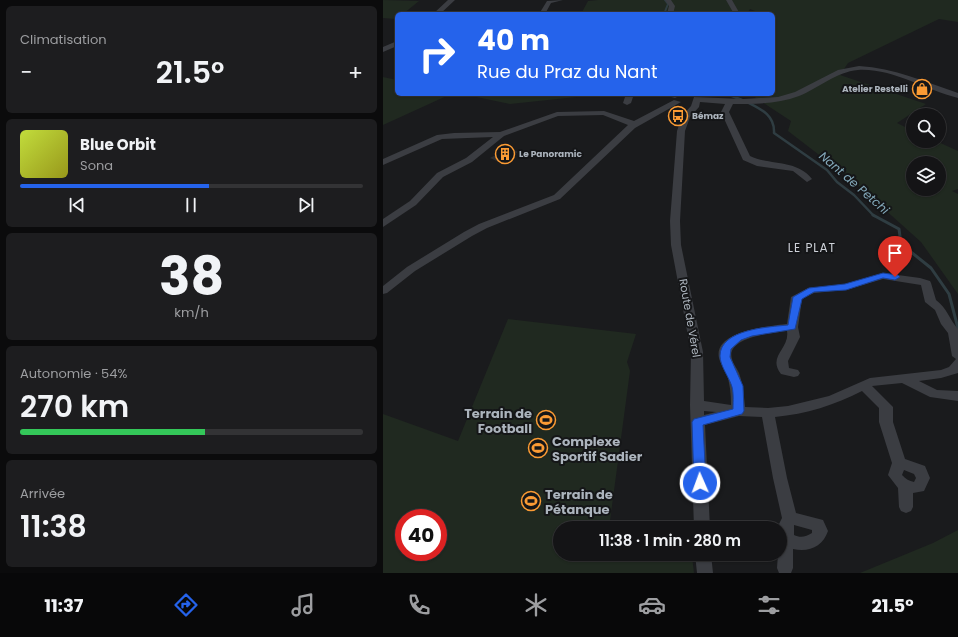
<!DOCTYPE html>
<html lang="fr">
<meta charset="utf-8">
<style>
:root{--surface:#141416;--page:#1d1d1f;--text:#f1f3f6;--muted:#9d9ea1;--line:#333335;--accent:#2563eb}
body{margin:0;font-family:Poppins,sans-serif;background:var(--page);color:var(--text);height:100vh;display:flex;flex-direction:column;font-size:15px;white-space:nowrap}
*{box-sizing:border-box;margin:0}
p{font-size:13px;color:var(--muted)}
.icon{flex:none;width:22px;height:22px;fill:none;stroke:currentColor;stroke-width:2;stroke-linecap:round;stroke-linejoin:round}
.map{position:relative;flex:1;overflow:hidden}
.panel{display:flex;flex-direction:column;gap:6px;padding:6px;background:#0b0b0c;width:383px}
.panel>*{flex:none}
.banner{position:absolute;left:12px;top:12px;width:380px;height:84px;border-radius:6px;box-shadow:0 1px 3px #0004,0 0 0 1px var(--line);background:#2563eb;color:#fff;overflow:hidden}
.buttons{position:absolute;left:523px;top:108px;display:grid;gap:8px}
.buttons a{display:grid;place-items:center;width:40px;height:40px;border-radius:50%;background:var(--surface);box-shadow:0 1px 3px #0004,0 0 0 1px var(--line);font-size:20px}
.speed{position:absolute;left:12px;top:509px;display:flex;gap:8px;font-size:20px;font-weight:700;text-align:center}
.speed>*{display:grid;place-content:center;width:52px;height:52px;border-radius:50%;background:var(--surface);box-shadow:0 1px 3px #0004,0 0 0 1px var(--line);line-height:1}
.speed .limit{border:6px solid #d22;background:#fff;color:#111}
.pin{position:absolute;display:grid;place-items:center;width:34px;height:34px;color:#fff;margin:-41px -17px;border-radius:50% 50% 50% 0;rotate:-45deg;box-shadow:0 0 4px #0007}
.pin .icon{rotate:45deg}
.me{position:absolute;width:44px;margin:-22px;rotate:358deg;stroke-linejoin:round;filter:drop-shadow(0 0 3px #0008)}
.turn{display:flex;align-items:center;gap:14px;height:84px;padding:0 16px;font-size:18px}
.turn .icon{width:52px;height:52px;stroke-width:2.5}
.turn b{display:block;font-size:28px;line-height:34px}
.big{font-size:30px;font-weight:600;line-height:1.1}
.panel .card{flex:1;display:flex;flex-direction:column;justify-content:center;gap:6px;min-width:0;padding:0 14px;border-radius:6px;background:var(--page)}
.panel .dial{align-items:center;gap:0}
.dial b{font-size:52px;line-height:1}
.song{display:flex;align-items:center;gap:12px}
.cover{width:48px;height:48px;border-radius:6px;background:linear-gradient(135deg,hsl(70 70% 55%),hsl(60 70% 35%))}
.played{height:4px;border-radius:2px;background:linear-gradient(90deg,var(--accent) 55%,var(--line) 55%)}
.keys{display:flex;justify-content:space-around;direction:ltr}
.heat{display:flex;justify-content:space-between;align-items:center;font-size:22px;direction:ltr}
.charge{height:6px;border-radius:3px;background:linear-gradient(90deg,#34c759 54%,var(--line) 0)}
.trip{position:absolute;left:170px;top:521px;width:234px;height:40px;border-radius:20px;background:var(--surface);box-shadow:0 1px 3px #0004,0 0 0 1px var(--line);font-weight:600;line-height:40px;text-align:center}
.dock{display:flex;height:64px;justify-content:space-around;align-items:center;background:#080809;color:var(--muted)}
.dock .icon{width:28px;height:28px}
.dock .on{color:var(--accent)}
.dock b{font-size:18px;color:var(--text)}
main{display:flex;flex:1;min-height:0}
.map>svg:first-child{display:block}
</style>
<main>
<section class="panel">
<div class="card"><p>Climatisation</p>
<div class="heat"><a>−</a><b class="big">21.5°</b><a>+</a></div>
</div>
<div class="card">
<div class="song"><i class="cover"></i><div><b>Blue Orbit</b><p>Sona</p></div></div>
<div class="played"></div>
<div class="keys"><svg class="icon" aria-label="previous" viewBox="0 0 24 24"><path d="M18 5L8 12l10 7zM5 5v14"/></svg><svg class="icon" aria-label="pause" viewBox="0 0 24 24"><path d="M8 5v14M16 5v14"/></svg><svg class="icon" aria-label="next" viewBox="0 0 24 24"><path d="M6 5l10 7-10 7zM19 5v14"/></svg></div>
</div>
<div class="card dial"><b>38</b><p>km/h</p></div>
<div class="card"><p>Autonomie · 54%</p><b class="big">270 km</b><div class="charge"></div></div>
<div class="card"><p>Arrivée</p><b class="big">11:38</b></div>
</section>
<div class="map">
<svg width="575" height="573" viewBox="0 0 575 573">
<rect width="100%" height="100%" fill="#1a1b1d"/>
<path fill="#202920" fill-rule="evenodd" d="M0 0 36 1 20 14H14L13 19 0 18Z
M215 0H575V22L556 19 465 63 457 75 543 104 514 123 530 131V141H553L575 151V189L569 191 575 194V294L538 242 470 181 405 131 408 121 367 94H390V14H379L367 9 364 14H198L205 1ZM530 163H556V189H530Z
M0 77 14 80V94H68L0 125Z
M79 94H203V96L127 104Z
M125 319 253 334 244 362 247 371 226 528H177V554H222V556H309L311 573H0V414L75 441ZM21 518H55V552H21Z
M575 530V573H477L550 543Z"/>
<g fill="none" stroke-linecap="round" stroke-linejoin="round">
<path stroke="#2f3d42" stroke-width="2" d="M281 14 285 4 282 0
M344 94 346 95"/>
<path stroke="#2f3d42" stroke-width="2.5" d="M344 94 359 100
M364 102C378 109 392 115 391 133L444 170 454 182 471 195 491 216"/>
<path stroke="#2f3d42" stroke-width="3" d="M490 215 516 229 518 244 548 268 566 294 575 328"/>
</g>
<path fill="#2d2e31" d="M126 148 135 152 116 162 107 158Z"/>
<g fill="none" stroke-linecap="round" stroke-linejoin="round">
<path fill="#3b3d42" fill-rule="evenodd" d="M65 0H72L57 14H50Z
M180 0 168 3 162 14H156L164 1Z
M282 0H288L292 6 290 14H284L286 6Z
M343 0H349L357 14H351Z
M14 41V46L0 52V47Z
M476 66C511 68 543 82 575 93V98C542 90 510 68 475 70 453 72 436 88 416 96 395 104 372 104 350 104L346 112 367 156C388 166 413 159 429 179L424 182 410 171 374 166 360 160 338 112 342 104 317 102 316 107 307 117 302 131 297 221 298 245 320 352 321 401 348 405C348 394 347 383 343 372 341 368 337 363 336 358 330 331 386 326 404 324L408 297 425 288 462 284 500 273 537 278 547 281 548 283 553 300C564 308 566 319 575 329V373L558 378 536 381 554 390 575 391V401L547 397 519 383 489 386 510 407V422L522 459 542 466 547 478 541 491 530 493V507L528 511 523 513 518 511 516 507 515 488 505 475 509 463 496 422V408L479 391C452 405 423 414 392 417L404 478 413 513 440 520 445 531C440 546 426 553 410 549V568L408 573H396L394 568 395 554H397V528L395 526 399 518 390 478 379 417 356 416 322 425 327 528H311L307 405 308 352 288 245 287 221 294 131 299 116 308 106 311 97 360 99 395 97 412 92 455 70ZM500 279 538 285 542 302 552 310 558 324 565 333 569 356 573 359 566 367 558 370 487 378 446 396 405 406 385 408 362 407C361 395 360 384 356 373 354 368 350 364 349 359 342 337 390 333 404 331 407 349 384 356 398 374L411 377 415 376 417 373 415 370 406 368 405 361 417 337 415 327 419 299 431 293 463 290ZM321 411 333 412 321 415ZM521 470 531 474 533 478 531 482C526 481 523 479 519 475ZM411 525 429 530V533C423 537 417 538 411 535Z
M243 94H251L248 103 244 105 240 103Z
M277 94H293L296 96 292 98Z
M291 100 298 102 252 128 177 199 104 228 89 236 32 271 4 293 0 294V286L24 267 81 232 96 224 171 195 245 125 220 115 175 116 121 136 89 162 60 177 33 205 0 227V219L27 201 54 173 83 158 110 137 59 139 0 165V159L54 135 71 133 117 132 174 112 221 111 251 121Z
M312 554H328L330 573H314Z"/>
</g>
<path fill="#2563eb" stroke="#184099" d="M500 273 515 275 517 277 512 280 500 278 463 290 431 292 419 299 412 329 369 336 358 340 348 349 347 357 360 386 361 411 359 414 320 425 323 483 321 486H313L311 483 309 422 311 419 350 409C350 401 351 391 348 384 345 376 337 365 337 356 337 329 386 327 405 325L410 297 426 288 462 284Z"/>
<defs>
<g id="shop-ring" transform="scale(1)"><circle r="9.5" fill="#151618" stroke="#fb9b34" stroke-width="1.5"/><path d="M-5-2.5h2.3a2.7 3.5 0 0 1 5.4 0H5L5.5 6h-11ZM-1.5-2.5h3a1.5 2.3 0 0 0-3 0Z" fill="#fb9b34"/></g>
<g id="bus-ring" transform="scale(1)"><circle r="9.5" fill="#151618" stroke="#fb9b34" stroke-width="1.5"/><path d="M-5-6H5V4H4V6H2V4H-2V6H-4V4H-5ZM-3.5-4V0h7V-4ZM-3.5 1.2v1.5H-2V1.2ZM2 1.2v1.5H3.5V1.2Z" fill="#fb9b34"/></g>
<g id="building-ring" transform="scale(1)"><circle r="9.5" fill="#151618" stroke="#fb9b34" stroke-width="1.5"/><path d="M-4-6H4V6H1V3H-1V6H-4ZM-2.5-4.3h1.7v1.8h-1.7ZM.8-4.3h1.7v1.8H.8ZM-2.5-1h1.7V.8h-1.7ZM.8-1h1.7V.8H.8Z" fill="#fb9b34"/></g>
<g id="stadium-ring" transform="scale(1)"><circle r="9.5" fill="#151618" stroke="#fb9b34" stroke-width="1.5"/><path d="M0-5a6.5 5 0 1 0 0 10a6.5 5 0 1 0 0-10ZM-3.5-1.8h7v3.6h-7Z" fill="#fb9b34"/></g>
</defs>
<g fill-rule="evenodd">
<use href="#shop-ring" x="539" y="89"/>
<use href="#bus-ring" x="295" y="116"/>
<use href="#building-ring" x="122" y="154"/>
<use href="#stadium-ring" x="163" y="420"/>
<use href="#stadium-ring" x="155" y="448"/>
<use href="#stadium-ring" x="148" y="501"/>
</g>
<g text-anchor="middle" stroke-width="4" stroke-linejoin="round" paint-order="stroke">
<g font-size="9" font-weight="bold" fill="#acb4bd" stroke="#151618" text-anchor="start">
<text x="525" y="92" text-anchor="end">Atelier Restelli</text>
<text x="309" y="119">Bémaz</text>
<text x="136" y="157">Le Panoramic</text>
</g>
<g font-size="11" fill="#acb4bd" stroke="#151618">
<text transform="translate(307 318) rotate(80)" y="4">Route de Vérel</text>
</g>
<g font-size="12" font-style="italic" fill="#83a8b9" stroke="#151618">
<text transform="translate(471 183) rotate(41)" y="4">Nant de Petchi</text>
</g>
<g font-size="12" letter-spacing="1" fill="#ced2d9" stroke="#151618">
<text x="429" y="252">LE PLAT</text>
</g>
<g font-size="13" font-weight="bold" fill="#acb4bd" stroke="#151618" text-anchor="start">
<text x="149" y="418" text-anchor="end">Terrain de<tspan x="149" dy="15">Football</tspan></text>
<text x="169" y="446">Complexe<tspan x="169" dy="15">Sportif Sadier</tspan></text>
<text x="162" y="499">Terrain de<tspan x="162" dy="15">Pétanque</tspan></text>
</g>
</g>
</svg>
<div class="buttons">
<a><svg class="icon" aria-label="search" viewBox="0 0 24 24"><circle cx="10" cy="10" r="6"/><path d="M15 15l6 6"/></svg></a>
<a><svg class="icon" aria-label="layers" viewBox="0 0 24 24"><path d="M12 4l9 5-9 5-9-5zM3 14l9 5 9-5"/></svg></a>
</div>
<div class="speed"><div class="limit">40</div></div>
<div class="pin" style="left:512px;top:277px;background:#d93025"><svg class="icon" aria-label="arrive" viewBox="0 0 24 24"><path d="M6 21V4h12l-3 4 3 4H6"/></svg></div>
<svg class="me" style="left:317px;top:483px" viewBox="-20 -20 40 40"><circle r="17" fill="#2563eb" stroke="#fff" stroke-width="3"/><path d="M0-11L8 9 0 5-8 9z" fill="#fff"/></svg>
<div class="trip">11:38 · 1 min · 280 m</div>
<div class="banner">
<div class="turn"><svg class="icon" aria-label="right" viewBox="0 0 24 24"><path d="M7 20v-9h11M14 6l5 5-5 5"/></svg><div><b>40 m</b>Rue du Praz du Nant</div></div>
</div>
</div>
</main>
<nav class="dock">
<b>11:37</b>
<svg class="icon on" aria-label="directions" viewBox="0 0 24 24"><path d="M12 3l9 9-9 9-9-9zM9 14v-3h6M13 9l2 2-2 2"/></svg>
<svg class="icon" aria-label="music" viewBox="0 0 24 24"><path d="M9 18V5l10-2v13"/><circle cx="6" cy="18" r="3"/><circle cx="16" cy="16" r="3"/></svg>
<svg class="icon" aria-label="phone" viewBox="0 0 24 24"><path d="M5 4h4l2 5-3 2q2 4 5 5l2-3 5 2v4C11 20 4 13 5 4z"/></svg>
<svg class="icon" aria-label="climate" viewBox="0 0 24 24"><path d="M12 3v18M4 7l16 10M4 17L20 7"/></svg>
<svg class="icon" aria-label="car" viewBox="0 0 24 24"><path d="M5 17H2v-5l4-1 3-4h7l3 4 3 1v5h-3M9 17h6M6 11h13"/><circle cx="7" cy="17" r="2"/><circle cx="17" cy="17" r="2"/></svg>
<svg class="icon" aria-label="filters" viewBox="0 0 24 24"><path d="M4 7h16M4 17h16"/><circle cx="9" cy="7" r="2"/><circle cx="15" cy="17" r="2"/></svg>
<b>21.5°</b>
</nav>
